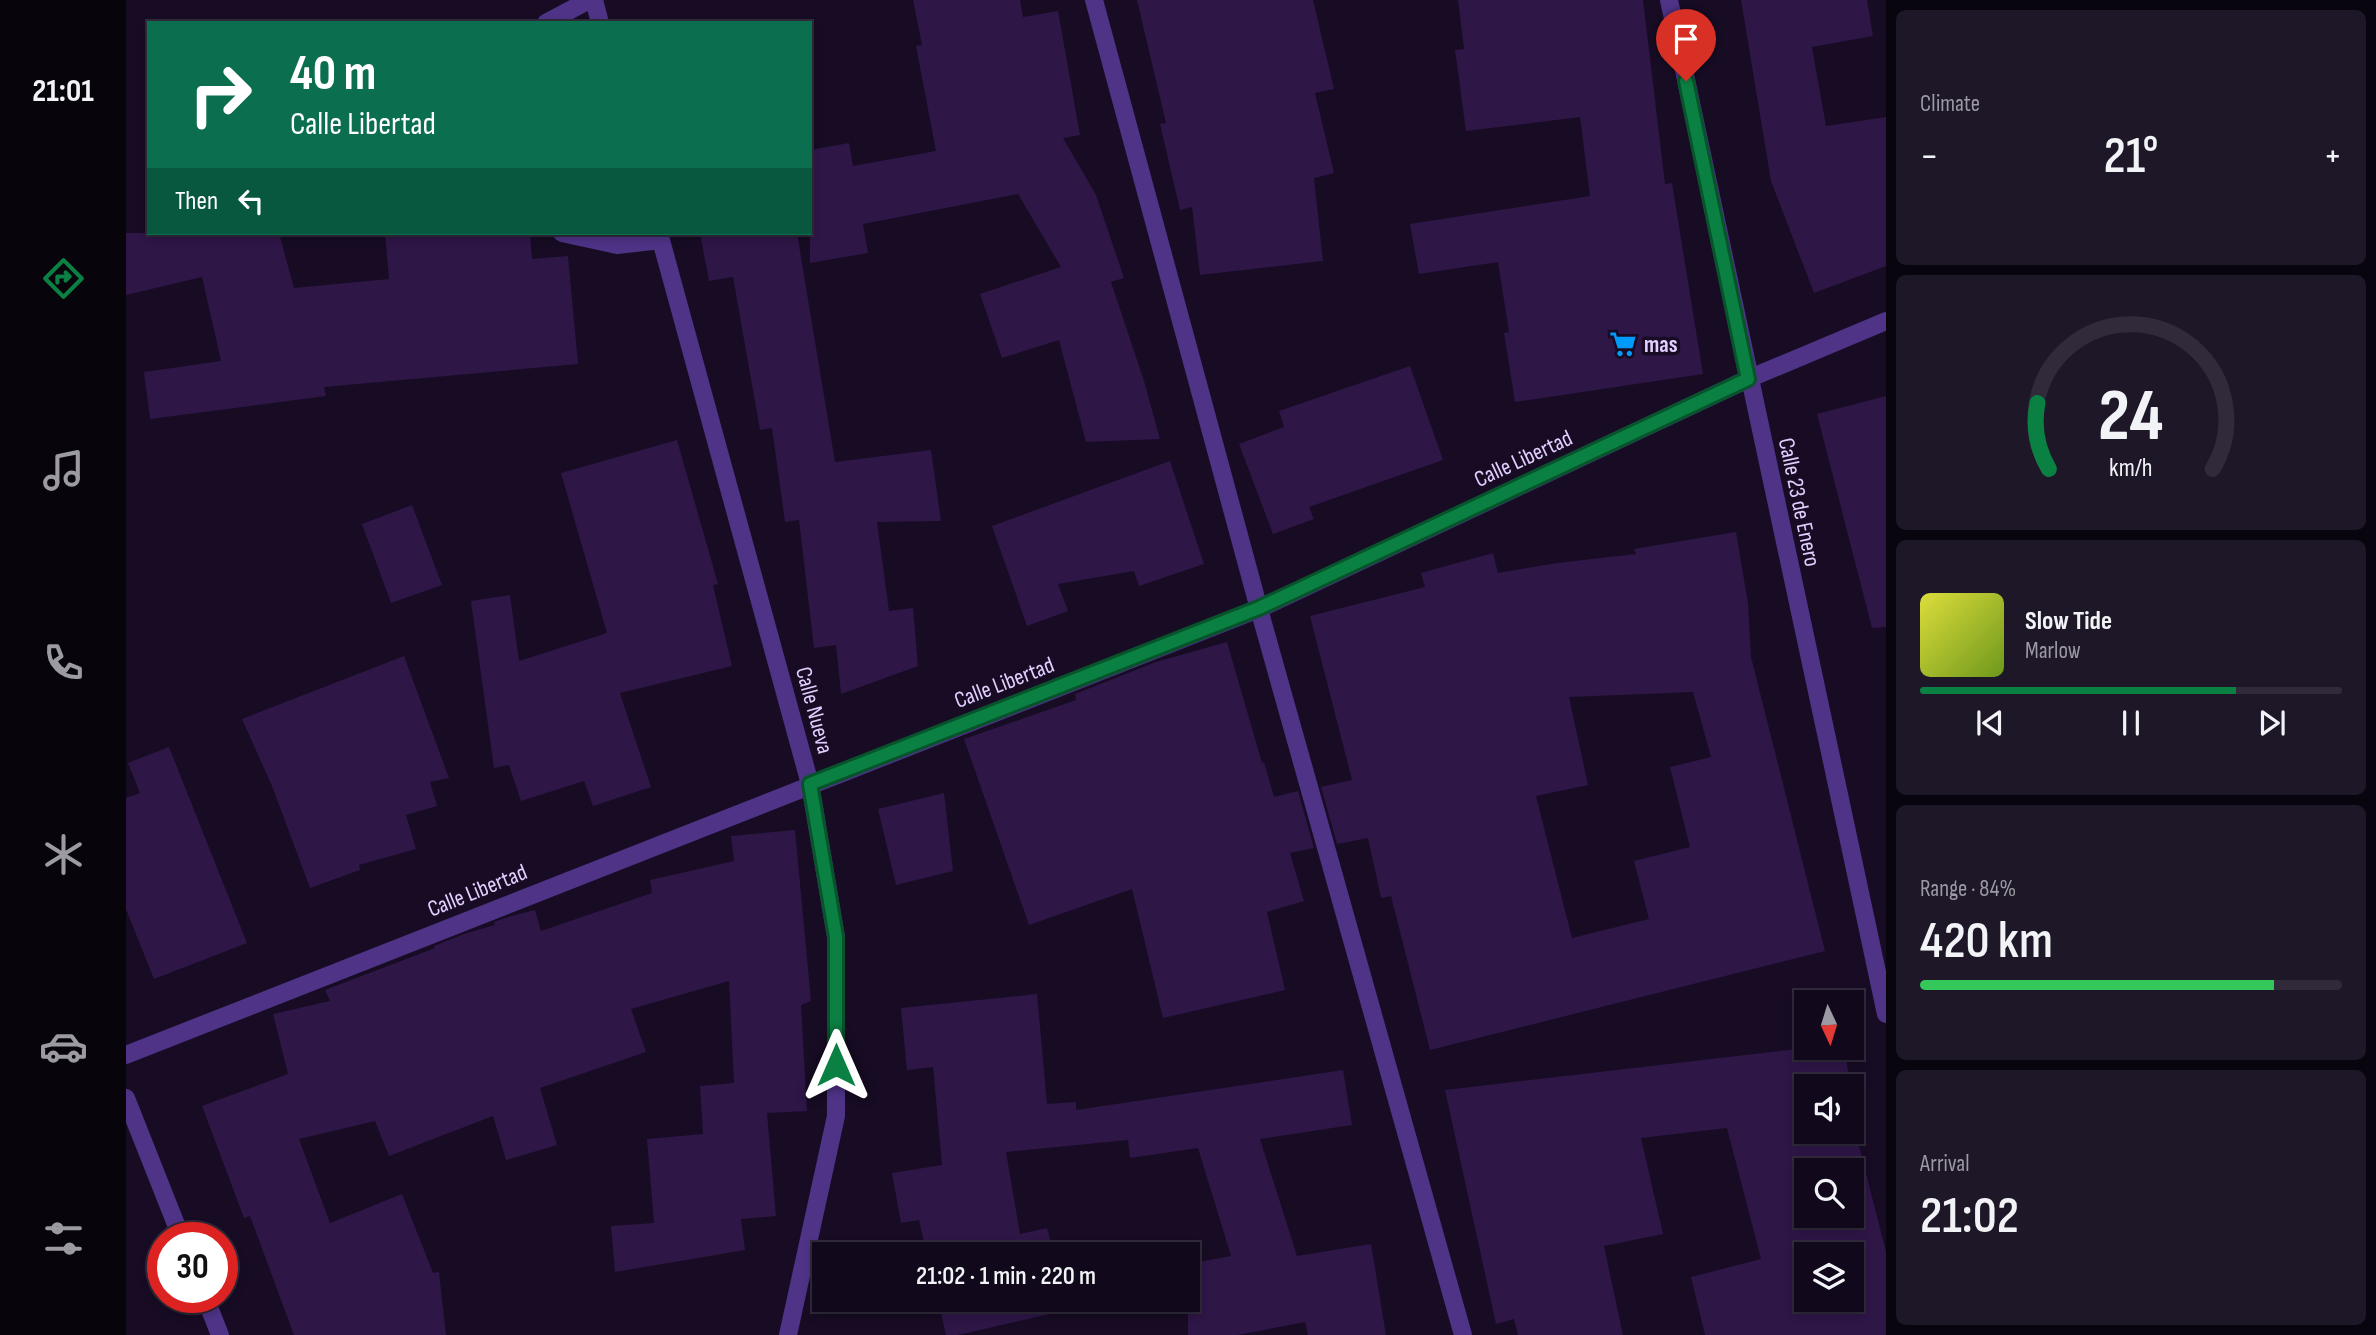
<!DOCTYPE html>
<meta charset="utf-8">
<style>
:root{--surface:#11091b;--page:#1e1728;--text:#f1f3f6;--muted:#9c9aa3;--line:#302a3a;--accent:#0b8043}
body{margin:0;font-family:"Sofia Sans Condensed",sans-serif;background:var(--page);color:var(--text);height:100vh;display:flex;flex-direction:column;font-size:26px;white-space:nowrap}
*{box-sizing:border-box;margin:0}
p{font-size:23px;color:var(--muted)}
.icon{flex:none;width:38px;height:38px;fill:none;stroke:currentColor;stroke-width:2;stroke-linecap:round;stroke-linejoin:round}
.map{position:relative;flex:1;overflow:hidden}
.panel{display:flex;flex-direction:column;gap:10px;padding:10px;background:#09050f;width:490px}
.panel>*{flex:none}
.top-card{position:absolute;left:21px;top:21px;width:665px;height:214px;border-radius:0px;box-shadow:0 4px 10px #0003,0 0 0 2px var(--line);background:#0b6e4f;color:#fff;overflow:hidden}
.needle{width:46px;rotate:176deg}
.controls{position:absolute;left:1668px;top:990px;display:grid;gap:14px}
.controls a{display:grid;place-items:center;width:70px;height:70px;border-radius:0px;background:var(--surface);box-shadow:0 4px 10px #0003,0 0 0 2px var(--line);font-size:35px}
.speed{position:absolute;left:21px;top:1222px;display:flex;gap:14px;font-size:35px;font-weight:700;text-align:center}
.speed>*{display:grid;place-content:center;width:91px;height:91px;border-radius:50%;background:var(--surface);box-shadow:0 4px 10px #0003,0 0 0 2px var(--line);line-height:1}
.speed .limit{border:10px solid #d22;background:#fff;color:#111}
.pin{position:absolute;display:grid;place-items:center;width:60px;height:60px;color:#fff;margin:-72px -30px;border-radius:50% 50% 50% 0;rotate:-45deg;box-shadow:0 0 7px #0007}
.pin .icon{rotate:45deg}
.me{position:absolute;width:77px;margin:-38px;rotate:0deg;stroke-linejoin:round;filter:drop-shadow(0 0 5px #0008)}
.turn{display:flex;align-items:center;gap:24px;height:147px;padding:0 28px;font-size:32px}
.turn .icon{width:91px;height:91px;stroke-width:2.5}
.turn b{display:block;font-size:49px;line-height:60px}
.then{display:flex;align-items:center;height:66px;padding:0 28px;background:#0003;gap:14px;font-size:26px}
.big{font-size:52px;font-weight:600;line-height:1.1}
.panel .tile{flex:1;display:flex;flex-direction:column;justify-content:center;gap:10px;min-width:0;padding:0 24px;border-radius:10px;background:var(--page)}
.panel .dial{align-items:center;gap:0}
.dial svg{height:182px;overflow:visible;fill:none;stroke:var(--line);stroke-width:7;stroke-linecap:round;text-anchor:middle}
.dial text{fill:var(--text);stroke:none}
.song{display:flex;align-items:center;gap:21px}
.cover{width:84px;height:84px;border-radius:10px;background:linear-gradient(135deg,hsl(60 70% 55%),hsl(80 70% 35%))}
.played{height:7px;border-radius:4px;background:linear-gradient(90deg,var(--accent) 75%,var(--line) 75%)}
.keys{display:flex;justify-content:space-around;direction:ltr}
.heat{display:flex;justify-content:space-between;align-items:center;font-size:38px;direction:ltr}
.charge{height:10px;border-radius:5px;background:linear-gradient(90deg,#34c759 84%,var(--line) 0)}
.trip{position:absolute;left:686px;top:1242px;width:388px;height:70px;border-radius:0px;background:var(--surface);box-shadow:0 4px 10px #0003,0 0 0 2px var(--line);font-weight:600;line-height:70px;text-align:center}
main{display:flex;flex:1;min-height:0}
.menu{display:flex;flex-direction:column;width:126px;justify-content:space-around;align-items:center;background:#07040b;color:var(--muted)}
.menu .icon{width:49px;height:49px}
.menu .on{color:var(--accent)}
.menu b{font-size:32px;color:var(--text)}
.map>svg:first-child{display:block}
</style>
<main>
<nav class="menu">
<b>21:01</b>
<svg class="icon on" aria-label="directions" viewBox="0 0 24 24"><path d="M12 3l9 9-9 9-9-9zM9 14v-3h6M13 9l2 2-2 2"/></svg>
<svg class="icon" aria-label="music" viewBox="0 0 24 24"><path d="M9 18V5l10-2v13"/><circle cx="6" cy="18" r="3"/><circle cx="16" cy="16" r="3"/></svg>
<svg class="icon" aria-label="phone" viewBox="0 0 24 24"><path d="M5 4h4l2 5-3 2q2 4 5 5l2-3 5 2v4C11 20 4 13 5 4z"/></svg>
<svg class="icon" aria-label="climate" viewBox="0 0 24 24"><path d="M12 3v18M4 7l16 10M4 17L20 7"/></svg>
<svg class="icon" aria-label="car" viewBox="0 0 24 24"><path d="M5 17H2v-5l4-1 3-4h7l3 4 3 1v5h-3M9 17h6M6 11h13"/><circle cx="7" cy="17" r="2"/><circle cx="17" cy="17" r="2"/></svg>
<svg class="icon" aria-label="filters" viewBox="0 0 24 24"><path d="M4 7h16M4 17h16"/><circle cx="9" cy="7" r="2"/><circle cx="15" cy="17" r="2"/></svg>
</nav>
<div class="map">
<svg width="1760" height="1335" viewBox="0 0 1760 1335">
<rect width="100%" height="100%" fill="#170c24"/>
<path fill="#2e1647" fill-rule="evenodd" d="M787 0H894L897 17 932 11 954 135 937 138 970 195 998 278 985 282 1018 381 1034 439 960 442 933 340 876 358 854 294 935 267 892 194 737 224 742 253 684 263V150L723 143 727 166 810 151 790 46 796 45Z
M1011 0H1187L1208 89 1189 93 1208 173 1188 178 1197 261 1074 275 1066 207 1054 210 1034 124 1040 123Z
M1332 0H1517L1539 184 1546 183 1577 374 1389 402 1378 333 1383 332 1372 262 1293 274 1284 224 1464 196 1454 117 1340 131 1329 50 1338 49Z
M1615 0H1741L1747 36 1686 47 1700 126 1760 117V266L1688 293 1645 181Z
M0 233H153L168 288 263 279 259 233H404L406 259 442 256 452 364 198 387 200 396 24 419 18 372 95 361 76 277 0 295Z
M574 233H671L709 462 805 450 815 521 751 522 763 611 787 608 792 666 715 694 710 645 688 648 673 520 659 522 646 428 634 430 607 277 583 281Z
M1284 366 1317 460 1183 507 1188 519 1147 534 1113 444 1158 427 1153 411Z
M1760 396V627L1746 628 1691 414Z
M551 440 592 584 587 585 606 666 494 693 525 787 467 806 458 781 395 801 383 765 368 768 345 601 384 595 393 661 481 633 435 473Z
M1044 461 1078 564 1013 586 1008 571 932 584 942 611 901 626 866 526Z
M286 505 316 585 265 603 236 524Z
M1610 532 1622 603 1625 657 1699 951 1304 1050 1265 896 1255 898 1242 838 1211 844 1195 787 1226 780 1184 616 1299 587 1295 573 1367 553 1372 573 1431 563 1510 554 1508 549ZM1567 692 1585 757 1544 767 1564 847 1508 861 1523 919 1446 938 1410 796 1462 785 1443 697Z
M1101 642 1136 763 1138 762 1148 797 1172 791 1188 848 1164 853 1178 901 1141 912 1159 990 1037 1018 1006 889 903 925 838 739 950 700 949 694 1030 662Z
M278 656 323 778 304 782 311 806 280 815 290 849 233 865 234 870 184 888 146 786 116 719Z
M43 747 121 943 28 979 0 909V798L14 793 2 763Z
M818 793 827 871 770 885 752 809Z
M669 830 685 1001 675 1005 681 1111 641 1113 650 1216 615 1219 619 1250 489 1272 485 1226 528 1223 521 1139 577 1134 574 1086 608 1083 603 981 505 1009 520 1052 414 1088 431 1145 380 1160 367 1116 263 1156 249 1121 173 1139 204 1223 276 1194 307 1273 313 1272 320 1335H168L124 1216 118 1218 76 1106 162 1074 147 1014 204 1001 199 990 309 948 308 946 338 934 369 925 368 922 382 917 409 910 415 931 526 893 524 880 608 861 605 836Z
M911 994 921 1104 950 1102V1110L1217 1070 1226 1125 1134 1139 1171 1256 1245 1244 1260 1335H1182L1179 1322 1112 1335H1062V1264L1105 1256 1072 1148 1004 1158 1002 1140 880 1152 894 1234 921 1228 928 1255H801L793 1220 775 1223 766 1173 816 1165 807 1067 781 1070 775 1008Z
M1680 1048H1719L1724 1087H1680V1132H1726V1100L1729 1130 1760 1252V1335H1579L1565 1277 1635 1259 1601 1128 1515 1138 1537 1234 1478 1246 1497 1335H1392L1388 1319 1370 1324 1319 1090ZM1680 1171H1726V1216H1680ZM1680 1255H1726V1300H1680Z
M812 1300H938L941 1310 832 1335H820Z"/>
<g fill="none" stroke-linecap="round" stroke-linejoin="round">
<path stroke="#4e3387" stroke-width="18" d="M468 0 474 23
M968 0 1133 609 1337 1335
M1543 0 1760 1014
M420 23 463 0
M436 233 491 245 535 240
M533 233 684 784 710 937V1116L662 1335
M0 1055 1133 609 1622 379 1760 321
M0 1098 55 1237
M79 1297 94 1335"/>
</g>
<g fill="none" stroke-linecap="round" stroke-linejoin="round">
<g stroke="#07532c" stroke-width="18">
<path id="route" d="M710 1065V937L684 784 1133 608 1622 379 1560 81"/>
</g>
<use href="#route" stroke="#0b8043" stroke-width="12"/>
</g>
<defs>
<g id="supermarket-bare" transform="scale(2.1)"><path d="M-6-5.5h2.5l.6 2H6L4.5 2H-2.5L-4.4-4H-6ZM-1.5 3.2a1.3 1.3 0 1 0 .1 0ZM3 3.2a1.3 1.3 0 1 0 .1 0Z" fill="#009bfa" stroke="#170c24" stroke-width="2.5" paint-order="stroke"/></g>
</defs>
<g fill-rule="evenodd">
<use href="#supermarket-bare" x="1497" y="344"/>
</g>
<g text-anchor="middle" stroke-width="7" stroke-linejoin="round" paint-order="stroke">
<g font-size="23" font-weight="bold" fill="#e2cfff" stroke="#170c24" text-anchor="start">
<text x="1518" y="352">mas</text>
</g>
<g font-size="23" fill="#e2cfff" stroke="#170c24">
<text transform="translate(1397 458) rotate(-25)" y="8">Calle Libertad</text>
<text transform="translate(1674 502) rotate(78)" y="8">Calle 23 de Enero</text>
<text transform="translate(878 682) rotate(-21)" y="8">Calle Libertad</text>
<text transform="translate(689 710) rotate(75)" y="8">Calle Nueva</text>
<text transform="translate(351 890) rotate(-22)" y="8">Calle Libertad</text>
</g>
</g>
</svg>
<div class="controls">
<a><svg class="needle" viewBox="-14 -14 28 28"><path d="M0-13l5 13h-10z" fill="#e53935"/><path d="M0 13l5-13h-10z" fill="#9c9aa3"/></svg></a>
<a><svg class="icon" aria-label="sound" viewBox="0 0 24 24"><path d="M4 9h4l5-4v14l-5-4H4zM17 9q2 3 0 6"/></svg></a>
<a><svg class="icon" aria-label="search" viewBox="0 0 24 24"><circle cx="10" cy="10" r="6"/><path d="M15 15l6 6"/></svg></a>
<a><svg class="icon" aria-label="layers" viewBox="0 0 24 24"><path d="M12 4l9 5-9 5-9-5zM3 14l9 5 9-5"/></svg></a>
</div>
<div class="speed"><div class="limit">30</div></div>
<div class="pin" style="left:1560px;top:81px;background:#d93025"><svg class="icon" aria-label="arrive" viewBox="0 0 24 24"><path d="M6 21V4h12l-3 4 3 4H6"/></svg></div>
<svg class="me" style="left:710px;top:1065px" viewBox="-20 -20 40 40"><path d="M0-17L14 15 0 8-14 15z" fill="#0b8043" stroke="#fff" stroke-width="4"/></svg>
<div class="trip">21:02 · 1 min · 220 m</div>
<div class="top-card">
<div class="turn"><svg class="icon" aria-label="right" viewBox="0 0 24 24"><path d="M7 20v-9h11M14 6l5 5-5 5"/></svg><div><b>40 m</b>Calle Libertad</div></div>
<div class="then">Then<svg class="icon" aria-label="left" viewBox="0 0 24 24"><path d="M17 20v-9H6M10 6l-5 5 5 5"/></svg></div>
</div>
</div>
<section class="panel">
<div class="tile"><p>Climate</p>
<div class="heat"><a>−</a><b class="big">21°</b><a>+</a></div>
</div>
<div class="tile dial"><svg viewBox="0 0 100 80">
<path d="M14 69A42 42 0 1 1 86 69"/>
<path d="M14 69A42 42 0 0 1 9 40" stroke="#0b8043"/>
<text x="50" y="56" font-size="32" font-weight="700">24</text>
<text x="50" y="72" font-size="11">km/h</text>
</svg></div>
<div class="tile">
<div class="song"><i class="cover"></i><div><b>Slow Tide</b><p>Marlow</p></div></div>
<div class="played"></div>
<div class="keys"><svg class="icon" aria-label="previous" viewBox="0 0 24 24"><path d="M18 5L8 12l10 7zM5 5v14"/></svg><svg class="icon" aria-label="pause" viewBox="0 0 24 24"><path d="M8 5v14M16 5v14"/></svg><svg class="icon" aria-label="next" viewBox="0 0 24 24"><path d="M6 5l10 7-10 7zM19 5v14"/></svg></div>
</div>
<div class="tile"><p>Range · 84%</p><b class="big">420 km</b><div class="charge"></div></div>
<div class="tile"><p>Arrival</p><b class="big">21:02</b></div>
</section>
</main>
